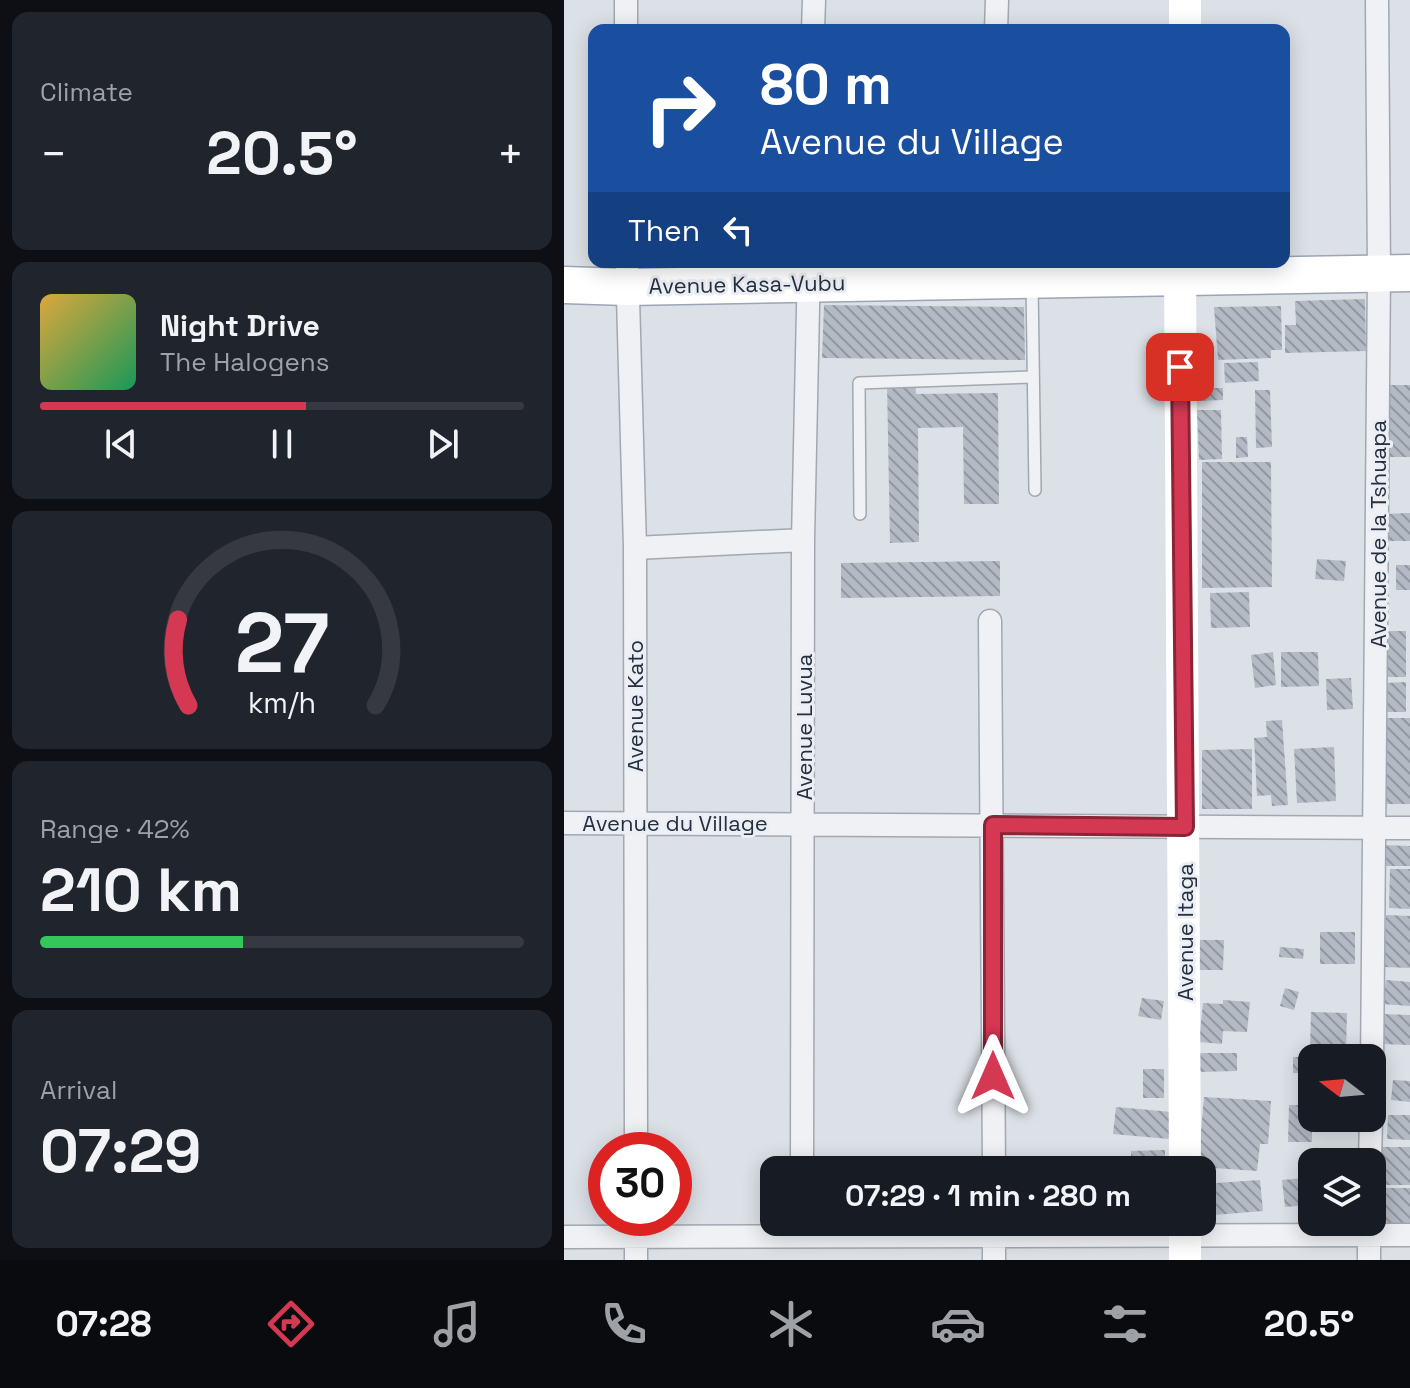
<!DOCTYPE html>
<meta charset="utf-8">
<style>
:root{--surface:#171b24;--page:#20242c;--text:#f1f3f6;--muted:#9ea1a6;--line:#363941;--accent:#d53853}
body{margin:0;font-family:"Space Grotesk",sans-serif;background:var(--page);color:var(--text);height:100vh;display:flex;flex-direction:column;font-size:30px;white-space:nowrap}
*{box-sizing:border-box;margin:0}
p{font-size:26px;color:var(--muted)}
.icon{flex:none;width:44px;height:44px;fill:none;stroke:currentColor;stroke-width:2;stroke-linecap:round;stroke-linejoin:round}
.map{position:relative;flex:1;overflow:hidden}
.side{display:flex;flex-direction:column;gap:12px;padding:12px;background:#0d0f14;width:564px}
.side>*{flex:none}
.top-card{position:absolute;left:24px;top:24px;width:702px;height:244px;border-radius:16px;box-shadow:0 4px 20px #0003;background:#1a4fa0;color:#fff;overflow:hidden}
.needle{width:52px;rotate:286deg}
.buttons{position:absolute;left:734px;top:1044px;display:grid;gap:16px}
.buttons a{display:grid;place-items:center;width:88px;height:88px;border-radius:16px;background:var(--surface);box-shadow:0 4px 20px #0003;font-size:40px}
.speed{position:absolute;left:24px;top:1132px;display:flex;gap:16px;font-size:40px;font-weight:700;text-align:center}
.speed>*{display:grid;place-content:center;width:104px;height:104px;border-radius:50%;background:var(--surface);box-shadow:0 4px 20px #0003;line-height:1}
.speed .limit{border:12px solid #d22;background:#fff;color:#111}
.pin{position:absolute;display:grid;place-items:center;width:68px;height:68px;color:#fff;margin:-34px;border-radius:16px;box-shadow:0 4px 12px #0006}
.me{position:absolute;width:88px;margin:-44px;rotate:0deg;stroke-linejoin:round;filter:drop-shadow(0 0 6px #0008)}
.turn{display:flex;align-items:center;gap:28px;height:168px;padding:0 40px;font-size:36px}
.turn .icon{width:104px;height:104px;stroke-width:2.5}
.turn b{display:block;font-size:56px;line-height:68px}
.then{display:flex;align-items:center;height:76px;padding:0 40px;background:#0003;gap:16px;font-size:30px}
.big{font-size:60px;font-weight:700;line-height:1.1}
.side .widget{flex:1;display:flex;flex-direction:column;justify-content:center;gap:12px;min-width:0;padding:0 28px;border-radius:16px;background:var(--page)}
.side .dial{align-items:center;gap:0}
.dial svg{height:208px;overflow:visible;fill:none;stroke:var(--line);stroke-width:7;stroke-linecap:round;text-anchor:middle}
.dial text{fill:var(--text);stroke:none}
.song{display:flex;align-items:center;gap:24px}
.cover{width:96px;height:96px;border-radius:12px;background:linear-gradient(135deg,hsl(40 70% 55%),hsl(150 70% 35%))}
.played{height:8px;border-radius:4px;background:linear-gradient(90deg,var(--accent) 55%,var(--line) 55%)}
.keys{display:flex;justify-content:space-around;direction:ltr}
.heat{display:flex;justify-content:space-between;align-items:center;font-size:44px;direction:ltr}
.charge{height:12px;border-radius:6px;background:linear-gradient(90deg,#34c759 42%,var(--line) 0)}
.trip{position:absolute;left:196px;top:1156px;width:456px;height:80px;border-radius:16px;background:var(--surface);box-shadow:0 4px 20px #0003;font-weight:700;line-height:80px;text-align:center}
.tabs{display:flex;height:128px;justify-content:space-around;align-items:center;background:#090b0e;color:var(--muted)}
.tabs .icon{width:56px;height:56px}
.tabs .selected{color:var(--accent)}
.tabs b{font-size:36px;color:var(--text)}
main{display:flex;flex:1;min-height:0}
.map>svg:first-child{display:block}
</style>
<main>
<section class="side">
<div class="widget"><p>Climate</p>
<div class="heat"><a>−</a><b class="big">20.5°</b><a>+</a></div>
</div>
<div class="widget">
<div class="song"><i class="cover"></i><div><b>Night Drive</b><p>The Halogens</p></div></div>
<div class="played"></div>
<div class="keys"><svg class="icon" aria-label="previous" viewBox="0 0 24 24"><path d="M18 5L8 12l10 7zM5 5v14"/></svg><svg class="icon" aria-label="pause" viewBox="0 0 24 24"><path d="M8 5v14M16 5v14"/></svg><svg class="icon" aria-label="next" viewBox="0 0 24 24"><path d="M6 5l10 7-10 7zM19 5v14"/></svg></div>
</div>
<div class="widget dial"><svg viewBox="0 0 100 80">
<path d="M14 69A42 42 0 1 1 86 69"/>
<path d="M14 69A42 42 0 0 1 10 36" stroke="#d53853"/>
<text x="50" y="56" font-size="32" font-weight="700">27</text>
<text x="50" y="72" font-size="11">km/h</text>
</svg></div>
<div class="widget"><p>Range · 42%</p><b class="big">210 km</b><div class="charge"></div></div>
<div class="widget"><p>Arrival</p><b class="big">07:29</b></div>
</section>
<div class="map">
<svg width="846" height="1260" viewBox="0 0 846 1260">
<defs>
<pattern id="building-back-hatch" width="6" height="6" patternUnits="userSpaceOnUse" patternTransform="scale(2)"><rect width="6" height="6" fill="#b3bac4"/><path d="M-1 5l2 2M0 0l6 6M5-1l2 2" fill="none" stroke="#9198a1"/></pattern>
</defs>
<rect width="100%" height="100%" fill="#dce1e7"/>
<path fill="url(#building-back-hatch)" d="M801 299 802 351 721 353V325H732L731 301Z
M260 305 460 307 461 360 258 358Z
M717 306 718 350H707V358L654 360 650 307Z
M694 362 695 381 661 383 660 363Z
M351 383 352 394 434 393 435 504H400L399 427 354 428 355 542 326 543 323 384Z
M823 385H846V457H824Z
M634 388H659V400L634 401Z
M691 390H706L708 447 692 448Z
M633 410H657L658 459 635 460Z
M672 437H683L684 457 672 458Z
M638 462H707L708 587 638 588Z
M846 513V541H818V514Z
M753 559 782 561 780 581 751 579Z
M436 561V596L277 598V563Z
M832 565H846V590H832Z
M685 592 686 627 647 628 646 593Z
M820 631H842V677H821Z
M709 652 712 685 691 688 687 655Z
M717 652H754L755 686 717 687Z
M787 678 789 709 763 710 762 679Z
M842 682V712H823L822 683Z
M819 718H846V804H820Z
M718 720 724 805 708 806 707 795 693 796 690 738 703 737 702 721Z
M770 747 772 801 733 803 730 749Z
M688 749V809H638V750Z
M816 845 846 846V866H816Z
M826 869H846V909L825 908Z
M822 915 846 916V968L820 967Z
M756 932H791V964H756Z
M636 940H660L659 970H635Z
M716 947 740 949 739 959 715 957Z
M822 980 846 982V1006L819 1004Z
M721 988 735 992 730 1010 716 1006Z
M578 998 600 1001 597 1020 574 1016Z
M659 1000 686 1002 683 1032 659 1031 658 1044 635 1042 639 1003 659 1004Z
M747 1012 783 1013 782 1052 746 1051Z
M817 1014 846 1015V1045L816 1044Z
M634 1053H673V1071L634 1072Z
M729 1057H748V1073H729Z
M579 1069H600V1098H579Z
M829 1080 846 1081V1102L827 1100Z
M640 1097 707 1101 704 1144H696L693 1171 634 1167Z
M725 1105H748V1118H796V1122H748V1142H724Z
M552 1107 608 1112 605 1139 549 1134Z
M824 1115H846V1140L823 1139Z
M816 1147H846V1185H815Z
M601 1150V1170H567V1151Z
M741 1178 744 1205 721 1207 718 1180Z
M696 1180 699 1211 638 1216V1184Z
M817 1188H846V1223H820Z"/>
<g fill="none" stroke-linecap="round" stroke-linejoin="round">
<g stroke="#a1a8b1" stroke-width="14">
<path id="lane" d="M468 283 471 490
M296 514 295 383 469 377"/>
</g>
<g stroke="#a1a8b1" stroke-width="25">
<path id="street" d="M62 0V30
M249 30 250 0
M432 30 433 0
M63 262 71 548 72 1150
M71 548 239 540
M426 621 430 1170
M0 823 846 828
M808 1068 815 273 813 0
M806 1162 807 1118
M238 1170 239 540 245 262
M72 1218V1260
M0 1237 846 1235
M430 1260V1222
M805 1260V1222"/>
</g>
<g stroke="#9ba5b3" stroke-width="39">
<path id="primary" d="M0 285 63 287 846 273"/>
</g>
<use href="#lane" stroke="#eff1f5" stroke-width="11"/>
<use href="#street" stroke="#eff1f5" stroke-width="22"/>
<path stroke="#fff" stroke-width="32" d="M621 30V0
M616 262 621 1170
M621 1260V1222"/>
<use href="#primary" stroke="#fff" stroke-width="36"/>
</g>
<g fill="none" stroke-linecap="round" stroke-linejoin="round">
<g stroke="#8a2436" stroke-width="20">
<path id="route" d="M429 1076V825L621 827 616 367"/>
</g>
<use href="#route" stroke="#d53853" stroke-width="14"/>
</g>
<g text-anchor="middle" stroke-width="6" stroke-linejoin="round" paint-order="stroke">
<g font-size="22" fill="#252f3e" stroke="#ebeff5">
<text transform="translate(183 284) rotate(-1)" y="8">Avenue Kasa-Vubu</text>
<text transform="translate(814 534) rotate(-90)" y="8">Avenue de la Tshuapa</text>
<text transform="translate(71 706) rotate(-90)" y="8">Avenue Kato</text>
<text transform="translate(240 727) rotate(-90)" y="8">Avenue Luvua</text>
<text x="111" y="831">Avenue du Village</text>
<text transform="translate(621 932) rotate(-90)" y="8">Avenue Itaga</text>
</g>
</g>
</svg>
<div class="buttons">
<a><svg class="needle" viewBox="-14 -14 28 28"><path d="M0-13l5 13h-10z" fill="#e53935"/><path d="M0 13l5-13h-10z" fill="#9ea1a6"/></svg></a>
<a><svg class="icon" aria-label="layers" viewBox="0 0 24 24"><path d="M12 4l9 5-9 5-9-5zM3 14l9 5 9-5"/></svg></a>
</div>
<div class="speed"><div class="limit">30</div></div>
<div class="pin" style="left:616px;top:367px;background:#d93025"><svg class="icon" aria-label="arrive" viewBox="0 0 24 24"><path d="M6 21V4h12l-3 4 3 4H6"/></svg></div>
<svg class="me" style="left:429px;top:1076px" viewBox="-20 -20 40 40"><path d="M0-17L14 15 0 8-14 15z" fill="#d53853" stroke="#fff" stroke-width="4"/></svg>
<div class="trip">07:29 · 1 min · 280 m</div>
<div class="top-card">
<div class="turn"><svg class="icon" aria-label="right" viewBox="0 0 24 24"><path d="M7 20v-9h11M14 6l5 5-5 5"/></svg><div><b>80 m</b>Avenue du Village</div></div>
<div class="then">Then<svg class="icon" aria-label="left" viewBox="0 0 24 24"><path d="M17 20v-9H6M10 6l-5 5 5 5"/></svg></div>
</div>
</div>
</main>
<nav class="tabs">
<b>07:28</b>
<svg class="icon selected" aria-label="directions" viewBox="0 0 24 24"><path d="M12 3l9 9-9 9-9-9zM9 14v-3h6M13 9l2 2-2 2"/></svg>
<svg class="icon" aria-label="music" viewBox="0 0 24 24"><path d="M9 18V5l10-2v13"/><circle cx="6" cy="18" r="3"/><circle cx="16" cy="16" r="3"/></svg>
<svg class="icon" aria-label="phone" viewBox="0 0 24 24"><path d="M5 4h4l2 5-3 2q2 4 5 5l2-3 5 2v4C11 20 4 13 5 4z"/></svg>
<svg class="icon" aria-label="climate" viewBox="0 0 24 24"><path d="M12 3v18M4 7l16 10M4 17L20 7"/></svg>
<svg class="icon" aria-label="car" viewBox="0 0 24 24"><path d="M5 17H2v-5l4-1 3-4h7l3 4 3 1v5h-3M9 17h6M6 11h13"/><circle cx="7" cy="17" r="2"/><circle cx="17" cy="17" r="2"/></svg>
<svg class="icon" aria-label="filters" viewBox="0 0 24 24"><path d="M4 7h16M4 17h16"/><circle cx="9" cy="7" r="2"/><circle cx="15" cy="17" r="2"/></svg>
<b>20.5°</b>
</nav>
